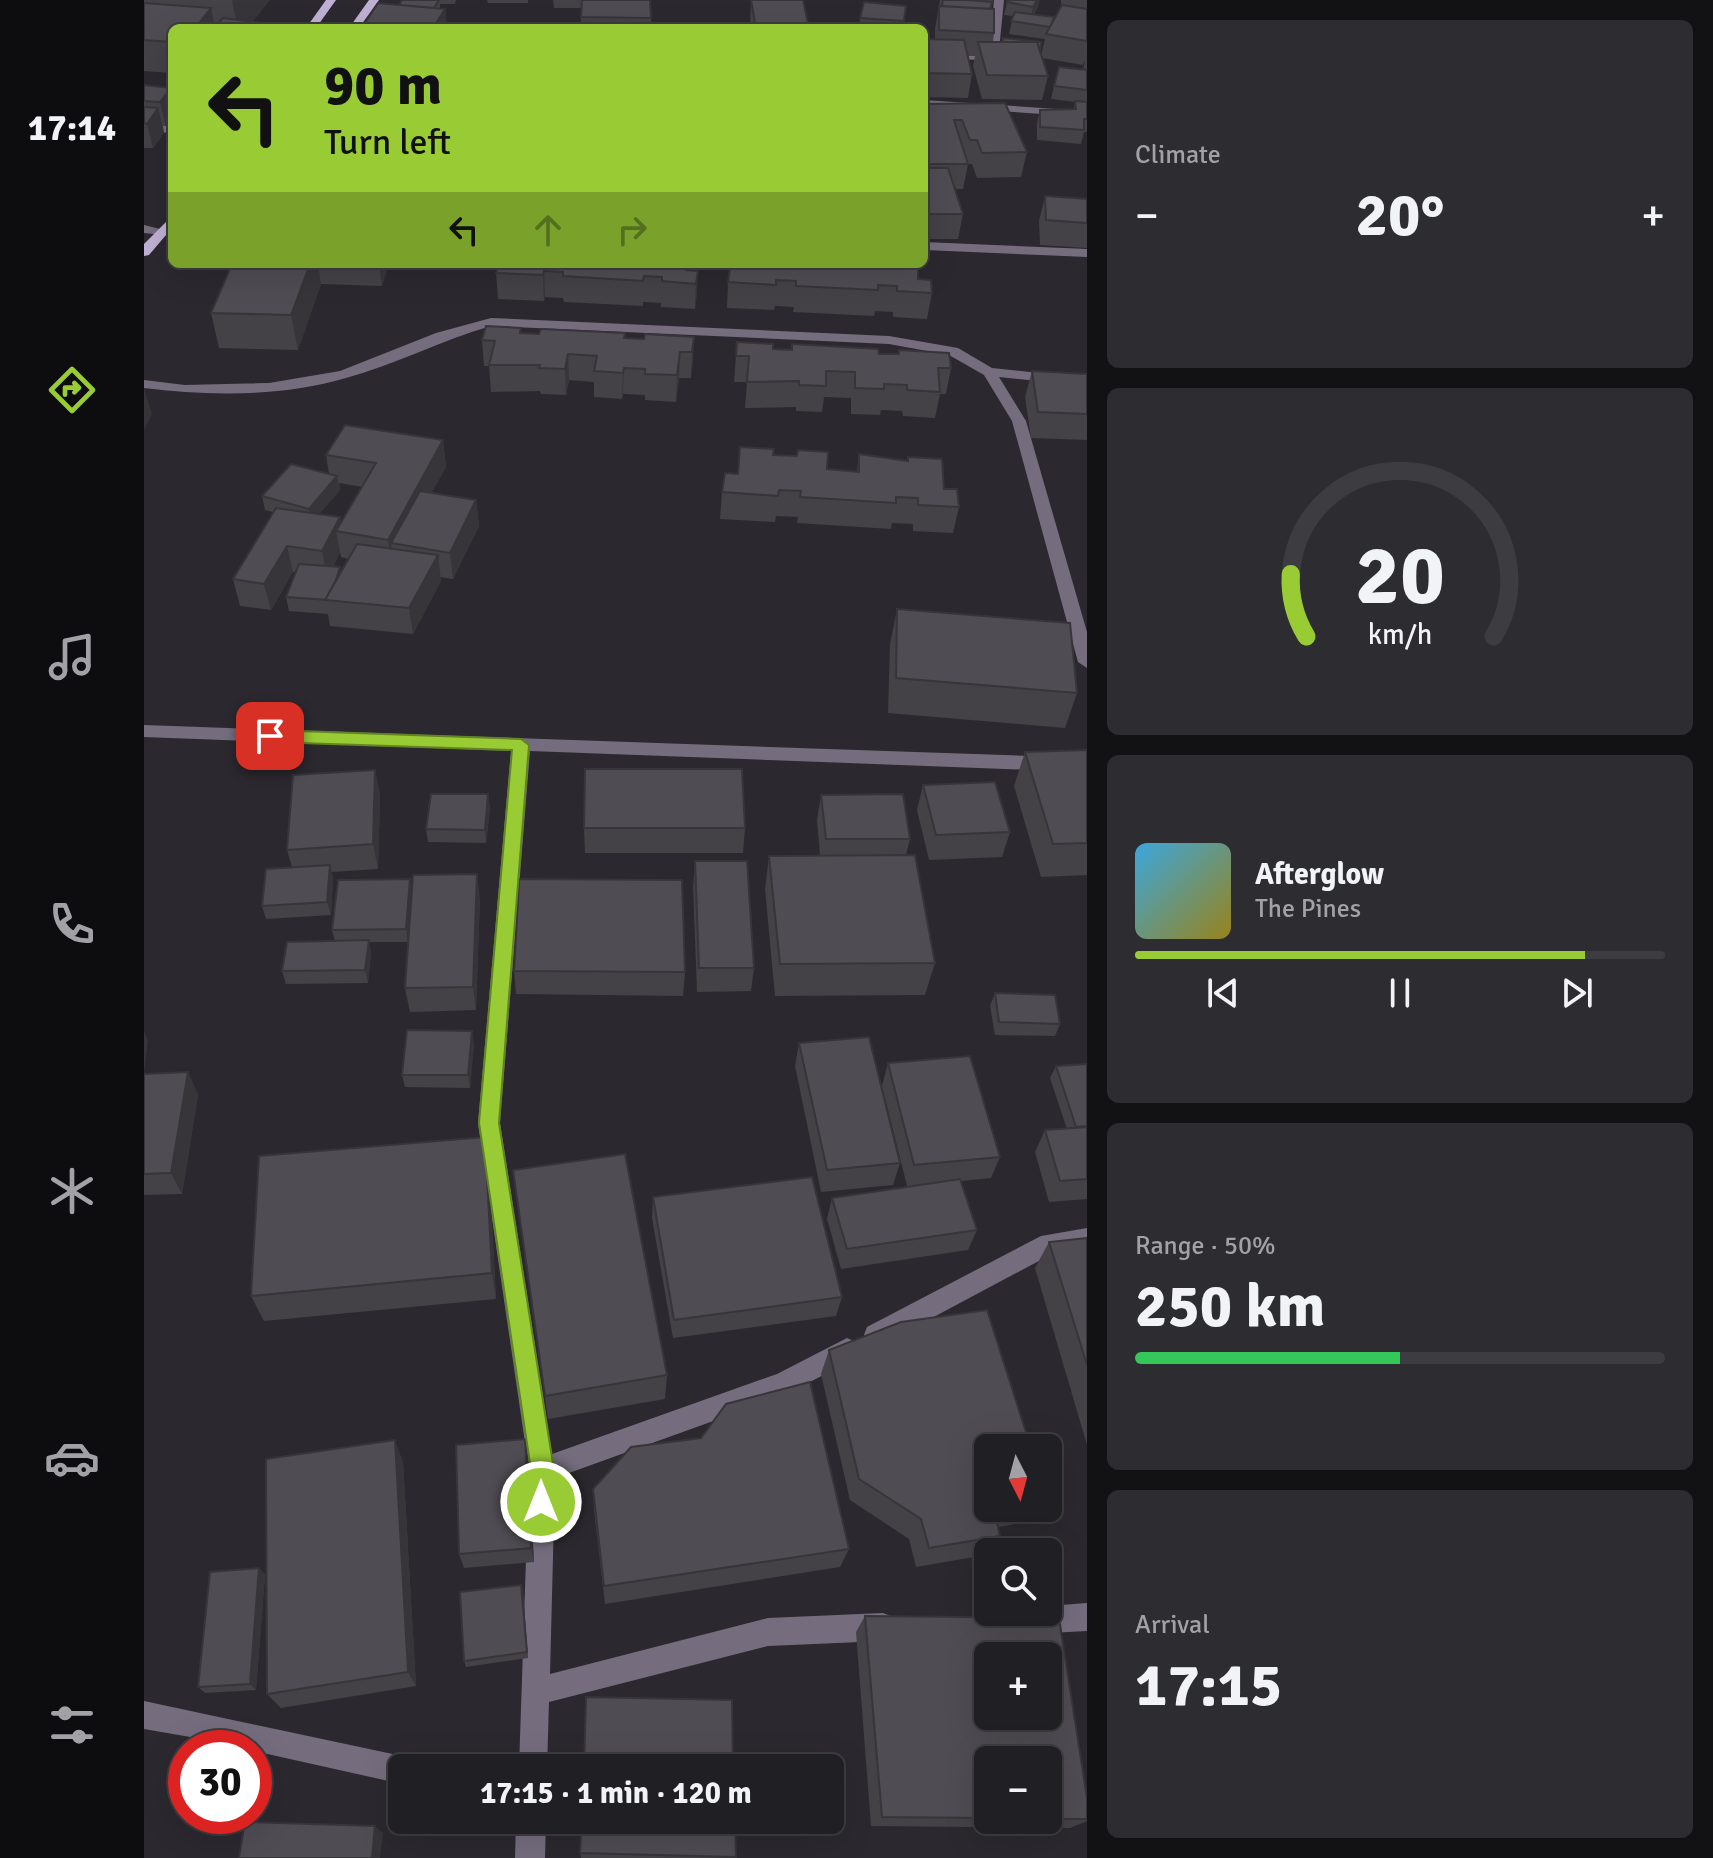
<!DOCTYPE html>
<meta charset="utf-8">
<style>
:root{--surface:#201f23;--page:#2d2c30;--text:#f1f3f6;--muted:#a2a2a6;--line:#3d3d41;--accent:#99cb35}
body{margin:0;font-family:Signika,sans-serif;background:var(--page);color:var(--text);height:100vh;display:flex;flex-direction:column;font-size:30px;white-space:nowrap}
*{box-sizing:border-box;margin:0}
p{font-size:26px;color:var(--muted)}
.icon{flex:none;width:44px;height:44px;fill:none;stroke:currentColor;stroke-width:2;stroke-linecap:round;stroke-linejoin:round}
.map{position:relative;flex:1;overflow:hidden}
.side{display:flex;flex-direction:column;gap:20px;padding:20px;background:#121113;width:626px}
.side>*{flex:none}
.hud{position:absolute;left:24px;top:24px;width:760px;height:244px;border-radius:12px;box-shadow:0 8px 32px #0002,0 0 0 2px var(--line);background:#99cb35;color:#111;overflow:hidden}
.needle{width:52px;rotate:174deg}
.controls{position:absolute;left:830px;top:1434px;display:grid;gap:16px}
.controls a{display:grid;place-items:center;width:88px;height:88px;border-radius:12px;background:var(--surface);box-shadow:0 8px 32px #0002,0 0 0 2px var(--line);font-size:40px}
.speed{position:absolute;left:24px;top:1730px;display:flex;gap:16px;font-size:40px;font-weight:700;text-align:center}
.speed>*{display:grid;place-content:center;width:104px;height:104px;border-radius:50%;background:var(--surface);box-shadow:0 8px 32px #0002,0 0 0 2px var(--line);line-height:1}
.speed .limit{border:12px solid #d22;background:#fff;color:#111}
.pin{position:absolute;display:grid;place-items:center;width:68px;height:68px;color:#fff;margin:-34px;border-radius:16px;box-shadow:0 4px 12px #0006}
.me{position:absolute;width:88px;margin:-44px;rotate:0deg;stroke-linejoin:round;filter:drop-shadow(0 0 6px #0008)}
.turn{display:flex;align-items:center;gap:28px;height:168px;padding:0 24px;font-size:36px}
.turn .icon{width:104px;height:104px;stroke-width:2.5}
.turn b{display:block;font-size:56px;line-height:68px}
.lanes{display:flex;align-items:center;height:76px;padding:0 24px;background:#0003;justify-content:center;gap:40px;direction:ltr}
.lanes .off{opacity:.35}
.big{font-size:60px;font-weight:700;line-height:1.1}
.side .tile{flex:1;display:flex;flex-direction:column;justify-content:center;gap:12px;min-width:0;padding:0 28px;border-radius:12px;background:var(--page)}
.side .dial{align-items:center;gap:0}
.dial svg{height:208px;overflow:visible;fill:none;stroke:var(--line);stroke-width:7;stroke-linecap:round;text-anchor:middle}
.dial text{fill:var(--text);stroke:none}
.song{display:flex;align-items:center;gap:24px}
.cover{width:96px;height:96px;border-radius:12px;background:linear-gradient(135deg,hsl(200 70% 55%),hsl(50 70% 35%))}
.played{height:8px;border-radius:4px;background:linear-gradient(90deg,var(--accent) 85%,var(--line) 85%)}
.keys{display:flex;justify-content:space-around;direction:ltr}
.heat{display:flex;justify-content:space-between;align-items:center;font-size:44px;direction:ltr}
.charge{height:12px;border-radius:6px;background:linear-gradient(90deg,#34c759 50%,var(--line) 0)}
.trip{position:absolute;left:244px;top:1754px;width:456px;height:80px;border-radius:12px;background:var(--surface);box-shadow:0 8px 32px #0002,0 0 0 2px var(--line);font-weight:700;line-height:80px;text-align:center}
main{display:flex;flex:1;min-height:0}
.tab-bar{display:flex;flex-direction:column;width:144px;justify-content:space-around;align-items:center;background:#0d0c0e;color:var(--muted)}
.tab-bar .icon{width:56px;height:56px}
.tab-bar .selected{color:var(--accent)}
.tab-bar b{font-size:36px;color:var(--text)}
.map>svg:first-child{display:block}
</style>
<main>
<nav class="tab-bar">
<b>17:14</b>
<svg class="icon selected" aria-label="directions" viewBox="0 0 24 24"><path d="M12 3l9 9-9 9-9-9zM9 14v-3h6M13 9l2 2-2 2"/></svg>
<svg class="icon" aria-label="music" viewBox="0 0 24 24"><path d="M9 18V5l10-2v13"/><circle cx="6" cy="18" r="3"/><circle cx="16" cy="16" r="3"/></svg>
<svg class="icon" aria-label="phone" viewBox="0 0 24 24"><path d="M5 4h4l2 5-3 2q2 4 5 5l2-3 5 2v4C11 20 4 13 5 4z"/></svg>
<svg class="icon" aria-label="climate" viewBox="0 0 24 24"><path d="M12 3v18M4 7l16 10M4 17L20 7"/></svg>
<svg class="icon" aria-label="car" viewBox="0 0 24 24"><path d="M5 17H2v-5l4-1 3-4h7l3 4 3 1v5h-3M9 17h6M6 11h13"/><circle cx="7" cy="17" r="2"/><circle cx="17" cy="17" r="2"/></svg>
<svg class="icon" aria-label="filters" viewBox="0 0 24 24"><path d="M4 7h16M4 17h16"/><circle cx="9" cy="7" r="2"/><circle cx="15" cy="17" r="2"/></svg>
</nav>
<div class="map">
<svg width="943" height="1858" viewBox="0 0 943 1858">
<rect width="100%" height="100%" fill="#2b292f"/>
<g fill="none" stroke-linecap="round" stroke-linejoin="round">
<path fill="#756d7e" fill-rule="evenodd" d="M850 0H860L854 60 780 59V53L845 55Z
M780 100 943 111V117L780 106Z
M0 123 28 125V133L0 131Z
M0 225 24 231 18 235 0 233Z
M780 242 943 249V257L780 250Z
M347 318 745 336 814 348 848 368 943 378V386L855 377 882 421 943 632V668L934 662 868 421 840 375 805 355 745 344 347 326C297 340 251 365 202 378 138 397 65 396 0 388V380L41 385 125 383 196 371 292 333Z
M0 725 943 758V772L386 751 356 1123 408 1454 633 1374 703 1338 712 1342 715 1350 712 1358 639 1396 411 1478 406 1674 624 1618 739 1613 749 1617 753 1627 749 1637 739 1641 624 1646 405 1702 403 1768H375L385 1470 334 1123 367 751 0 737Z
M943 1228V1250L908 1254 741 1343 732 1347 723 1343 720 1335 723 1327 897 1236Z
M943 1603V1631L887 1634 877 1630 873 1620 877 1612H904V1606Z
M0 1701 258 1756 268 1760 272 1768H258V1784L110 1751V1748L0 1729Z
M372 1820H402L401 1858H371Z"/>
<path fill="#c0b0d3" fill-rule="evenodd" d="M182 0H192L172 28H162Z
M225 0H235L215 28H205Z
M28 216V228L5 255 0 256V244Z"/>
</g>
<path fill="#444147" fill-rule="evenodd" d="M0 0H126L108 22 134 25 28 28V73L0 71Z
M258 0H312L311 4H296V8L301 9 303 28H221V23L255 5Z
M343 0H384V3H344Z
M409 0H507V28H437V8H410Z
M607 0 665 28H606Z
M796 0H849L847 9 850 33 849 42H859V38L896 52 897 56 901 39 865 34 869 16 860 15 863 2 894 7 890 14 908 22 917 6V0H943V132H940L937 144 893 140V123L896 110 930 109 931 102 907 99 910 86 939 70 941 60 939 65 898 58 904 76 898 100 838 99 829 66 831 56H824L828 74 824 98 780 97V39L791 40V29Z
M762 6 759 28H715L716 18Z
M0 85 27 88 28 90V118L22 126H19L20 133 9 148H0Z
M861 103 883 152 877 177 833 178 828 164H824L819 189H811L819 214 814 239H780V104Z
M901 196 943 199V248L896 245 895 221Z
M88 264H245L238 286 177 284 154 350 75 348 67 313Z
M355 264H544V270L554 271 551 309 517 307V303L499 302V306L420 302 419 298 401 297 400 301 354 299 352 273Z
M701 264H774V279L788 293 783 319 749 317V312L731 311 730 316 649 312 650 307 631 306 630 310 583 308 584 282 598 268 675 265 701 266Z
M377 333H481V338L500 339 550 337 547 378H535L532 402 501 400V395L479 394 478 399 450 397V382L425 380 422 395 397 394 396 391 347 392 345 366H340L338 340Z
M593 342 629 349 735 354 807 368 802 394H796L791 418 759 416 758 411 737 410 736 415 707 414V398L680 397 678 412 652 411V407L601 408 603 382H590Z
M888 371 943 374V440L887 438 881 397Z
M299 440 302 467 287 493 332 500 335 526 309 579 296 577 297 581 269 634 186 626 184 614 145 611 142 597 152 572H149L127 610 96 606 89 579 129 512 121 510 118 496 185 474 182 455ZM195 483 219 487 197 523 175 514 196 490ZM196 552 197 557 204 559 197 571 189 567Z
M715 454 800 489 815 507 809 533 769 531V524L748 523 747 529 653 523 654 517 632 516 631 522 576 519 578 492 594 474 629 455 683 469 713 471Z
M753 609 933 693 921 728 744 713 746 644Z
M943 750V875L897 877 870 786 881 752Z
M231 770 236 795 234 869 187 872 189 878 187 915 122 919 118 906 148 867 143 850Z
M779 785 866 832 858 857 785 860 773 810Z
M344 794 346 808 342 843 284 842 282 829Z
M677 795 766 839 762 855 791 963 781 995 631 996 621 889 625 856 676 855 673 820Z
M440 828H601L599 853H441Z
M551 861 610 968 607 991 553 992 549 886Z
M268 892 336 898 332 1010 266 1012 261 988 264 942H225L227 953 224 983 142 984 138 971 191 941 188 930Z
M370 971 541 972 539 996 372 994Z
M851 993 916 1024 911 1036 851 1035 846 1006Z
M330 1043 326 1088 261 1087 258 1075Z
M655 1043 756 1163 749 1185 677 1192 651 1066Z
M744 1063 856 1157 847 1178 817 1181 833 1230 824 1250 697 1269 683 1219 688 1198 778 1185 763 1186 738 1086Z
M943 1064V1199L905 1202 891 1152 901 1130 923 1129 906 1078 912 1066Z
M44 1072 54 1095 38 1194 0 1195V1074Z
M345 1166 352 1299 120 1321 107 1296Z
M369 1170 523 1375 521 1399 404 1419Z
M509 1197 698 1297 692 1316 529 1338 508 1218Z
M943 1238V1445L891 1268 905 1242Z
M685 1350 844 1508H898L888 1521 854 1527 856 1536 842 1555 772 1567 765 1539 706 1500 677 1374Z
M381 1439 384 1455 390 1562 320 1568 315 1554Z
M259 1462 272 1686 137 1708 123 1694Z
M449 1489 705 1549 696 1567 461 1604 450 1510Z
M115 1568 121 1575 112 1690 61 1693 54 1687Z
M379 1592 384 1658 322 1667 320 1661Z
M721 1616 915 1618 943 1798V1821L926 1828 727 1826 712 1632ZM844 1656H904V1716H844ZM844 1760H904V1820H844Z
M436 1853 592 1857 591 1858H437Z"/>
<path fill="#37353a" d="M89 0H126L104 28H94L88 1Z
M893 0H896L894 7 886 19 889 7Z
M67 8 71 28H51Z
M301 9 303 28H289Z
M27 88 28 118 22 126 16 102Z
M14 108 20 133 9 148 3 124Z
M166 264H174L177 284 154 350 147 315Z
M235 264H245L238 286Z
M400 271 401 297 400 301 399 275Z
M554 271 553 296 551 309 552 284Z
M550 337 549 363 547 378 548 352Z
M536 352 535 378 532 402 533 375Z
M424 354 425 380 422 395 421 369Z
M480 368 479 394 478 399 479 373Z
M0 388 8 414 0 430Z
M299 440 302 467 259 545 247 543 250 561 248 566 244 540Z
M193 476 196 490 168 523 165 509Z
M332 500 335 526 309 579 306 553Z
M196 517 199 532 192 531 196 552 183 577 178 551Z
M143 546 149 572 127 610 120 584Z
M294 555 297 581 269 634 265 608Z
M231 770 236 795 234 869 229 844Z
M344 794 346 808 342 843 341 830Z
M186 865 189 878 187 915 183 902Z
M333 874 336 898 332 1010 329 987Z
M266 879 268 892 264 942 262 929Z
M225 940 227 953 224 983 221 970Z
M0 1031 4 1041 0 1072Z
M328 1031 330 1043 326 1088 324 1075Z
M44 1072 54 1095 38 1194 27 1173Z
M341 1137 345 1166 352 1299 348 1273Z
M381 1439 384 1455 390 1562 387 1548Z
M251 1440 259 1462 272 1686 264 1672Z
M115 1568 121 1575 112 1690 106 1684Z
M377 1585 379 1592 384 1658 383 1652Z
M231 1826 239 1833 236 1858H228Z"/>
<path fill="#4f4c53" stroke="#37353a" stroke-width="2" fill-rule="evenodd" d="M258 0H295L290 8 255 5Z
M438 0H506L507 18 437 17Z
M607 0H659L665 28H612Z
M799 0H824L848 2 846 9 798 6Z
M864 0H893L889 7 863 2Z
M720 2 762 6 760 21 716 18Z
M0 3 67 8 51 28H28V42L0 40Z
M234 3 301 9 289 28 221 23Z
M918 5 943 9V41L902 34Z
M795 6 850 9V33L795 30Z
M871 12 910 17 906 27 867 21Z
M79 18 134 25 131 28H69Z
M527 23H583L584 28H528Z
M859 38 897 42 896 52 893 42H859Z
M780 39 820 40 828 74 780 73Z
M834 42H893L904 76 843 75Z
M915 67 943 70V90L910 86Z
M0 85 27 88 16 102 0 101Z
M931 101 943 102V119H940V130L896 127V110L932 109Z
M861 103 883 152 838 153 833 140H826L818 120H810L824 164H780V121H782L780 117V104Z
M0 107 14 108 3 124 0 123Z
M780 168H804L819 214H780Z
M901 196 943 199V223L902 220Z
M88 264H166L147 315 67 313Z
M355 264H542V270L554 271 552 284 518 281V277L500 276 499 281 419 276V272L400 271 399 275 352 273Z
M598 264H675V265L702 267V264H774V279L787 280 788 293 753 291V286L734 285V290L652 286V281L632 280V285L584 282 586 268H598Z
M342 326 377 328 376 333 395 334 397 329 481 333 480 338 500 339 501 334 550 337 548 352H536L533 375 501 374V369L480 368 479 373 450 371 453 356 424 354 421 369 395 368 396 365H345L351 341 338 340Z
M593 342 629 344V349L648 350V344L734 349 735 354H755V350L805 353 807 368H794L796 392 763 390V385L740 384V389L711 388V372L682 371V386L655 385V381L603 382 605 356H592Z
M888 371 943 374V414L894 412Z
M201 425 299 440 244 540 192 531 232 463 182 455Z
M596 447 630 449 629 455 653 456 654 450 684 452 683 469 715 472V454L764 461V457L798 459 800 489H813L815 507 774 505V498L752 497V503L656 497 657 491 635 490 634 496 578 492 581 473 594 474Z
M147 464 193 476 165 509 118 496Z
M276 491 332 500 306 553 247 543Z
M132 508 196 517 178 551 143 546 120 584 89 579Z
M213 544 294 555 265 608 181 600Z
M155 564 196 567 192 580 181 600H185L142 597Z
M753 609 926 623 933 693 752 678Z
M943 750V843L909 844 881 752Z
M441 769H598L601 828H440Z
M231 770 229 844 143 850 149 775Z
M851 782 866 832 792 835 779 785Z
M287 794H344L341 830 282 829Z
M759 794 766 839H682L677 795Z
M771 855 791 963 636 964 625 856Z
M551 861H603L610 968H555Z
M186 865 183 902 118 906 122 869Z
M333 874 329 987 261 988 269 875Z
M266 879 262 929 188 930 194 880Z
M375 879 538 880 541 972 370 971Z
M225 940 221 970 138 971 143 942Z
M851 993 911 995 916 1024 855 1022Z
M263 1030 328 1031 324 1075H258Z
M725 1037 756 1163 683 1170 655 1043Z
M826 1056 856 1157 770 1165 744 1063Z
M943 1064V1126L932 1127 912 1066Z
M44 1072 27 1173 0 1174V1074Z
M943 1127V1179L916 1181 901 1130Z
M341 1137 348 1273 107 1296 115 1156Z
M481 1154 523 1375 401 1396 369 1170Z
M668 1177 698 1297 530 1320 509 1197Z
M816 1179 833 1230 703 1249 688 1198Z
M943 1238V1365L905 1242Z
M843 1310 887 1448H844V1508H862L850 1510 856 1536 785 1548 777 1519 715 1479 685 1350 757 1322Z
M666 1382 705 1549 460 1586 449 1489 487 1447 557 1438 582 1404Z
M381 1439 387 1548 315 1554 312 1445Z
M251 1440 264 1672 123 1694 122 1459Z
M115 1568 106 1684 54 1687 66 1572Z
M377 1585 383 1652 320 1661 316 1592Z
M721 1616 915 1618 943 1798V1819H904V1760H844V1818L738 1817ZM844 1656H904V1716H844Z
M442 1697 588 1700 589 1768H440Z
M438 1820H591L592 1857 436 1853Z
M101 1822 231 1826 228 1858H95Z"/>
<path fill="#99cb35" stroke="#638422" stroke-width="2" d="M126 730 377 739 385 745 355 1123 410 1470 409 1502 406 1510 397 1513 389 1510 386 1502 387 1470 335 1123 368 750 126 742 117 736Z"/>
</svg>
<div class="controls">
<a><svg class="needle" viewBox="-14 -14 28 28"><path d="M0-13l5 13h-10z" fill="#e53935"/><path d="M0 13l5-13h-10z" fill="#a2a2a6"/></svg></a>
<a><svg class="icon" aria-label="search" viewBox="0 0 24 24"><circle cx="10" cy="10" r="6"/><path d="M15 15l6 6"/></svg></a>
<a>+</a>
<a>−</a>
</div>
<div class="speed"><div class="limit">30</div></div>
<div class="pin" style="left:126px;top:736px;background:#d93025"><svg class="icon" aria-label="arrive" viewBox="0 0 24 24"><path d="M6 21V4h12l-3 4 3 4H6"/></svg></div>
<svg class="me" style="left:397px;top:1502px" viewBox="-20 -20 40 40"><circle r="17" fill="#99cb35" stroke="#fff" stroke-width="3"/><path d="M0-11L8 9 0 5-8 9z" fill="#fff"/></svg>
<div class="trip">17:15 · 1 min · 120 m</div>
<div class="hud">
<div class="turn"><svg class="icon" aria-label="left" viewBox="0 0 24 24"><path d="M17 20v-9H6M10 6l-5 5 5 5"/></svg><div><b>90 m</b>Turn left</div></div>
<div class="lanes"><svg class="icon" aria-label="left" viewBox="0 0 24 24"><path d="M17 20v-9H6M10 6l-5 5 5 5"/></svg><svg class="icon off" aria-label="ahead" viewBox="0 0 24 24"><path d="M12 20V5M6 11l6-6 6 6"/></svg><svg class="icon off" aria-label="right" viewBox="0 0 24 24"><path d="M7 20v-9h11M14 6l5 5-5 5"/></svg></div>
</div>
</div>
<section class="side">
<div class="tile"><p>Climate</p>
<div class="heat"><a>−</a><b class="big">20°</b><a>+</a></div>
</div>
<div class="tile dial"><svg viewBox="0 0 100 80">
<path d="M14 69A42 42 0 1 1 86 69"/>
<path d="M14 69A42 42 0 0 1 8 45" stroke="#99cb35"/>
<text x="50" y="56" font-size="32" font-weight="700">20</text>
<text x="50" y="72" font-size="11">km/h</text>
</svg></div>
<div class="tile">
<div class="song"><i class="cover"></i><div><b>Afterglow</b><p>The Pines</p></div></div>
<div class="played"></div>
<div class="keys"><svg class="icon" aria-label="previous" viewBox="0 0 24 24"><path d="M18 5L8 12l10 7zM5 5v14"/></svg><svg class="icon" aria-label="pause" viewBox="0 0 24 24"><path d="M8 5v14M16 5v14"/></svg><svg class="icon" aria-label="next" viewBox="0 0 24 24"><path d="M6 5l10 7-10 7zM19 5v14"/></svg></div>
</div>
<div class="tile"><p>Range · 50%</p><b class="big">250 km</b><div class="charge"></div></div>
<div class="tile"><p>Arrival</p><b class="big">17:15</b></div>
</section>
</main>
